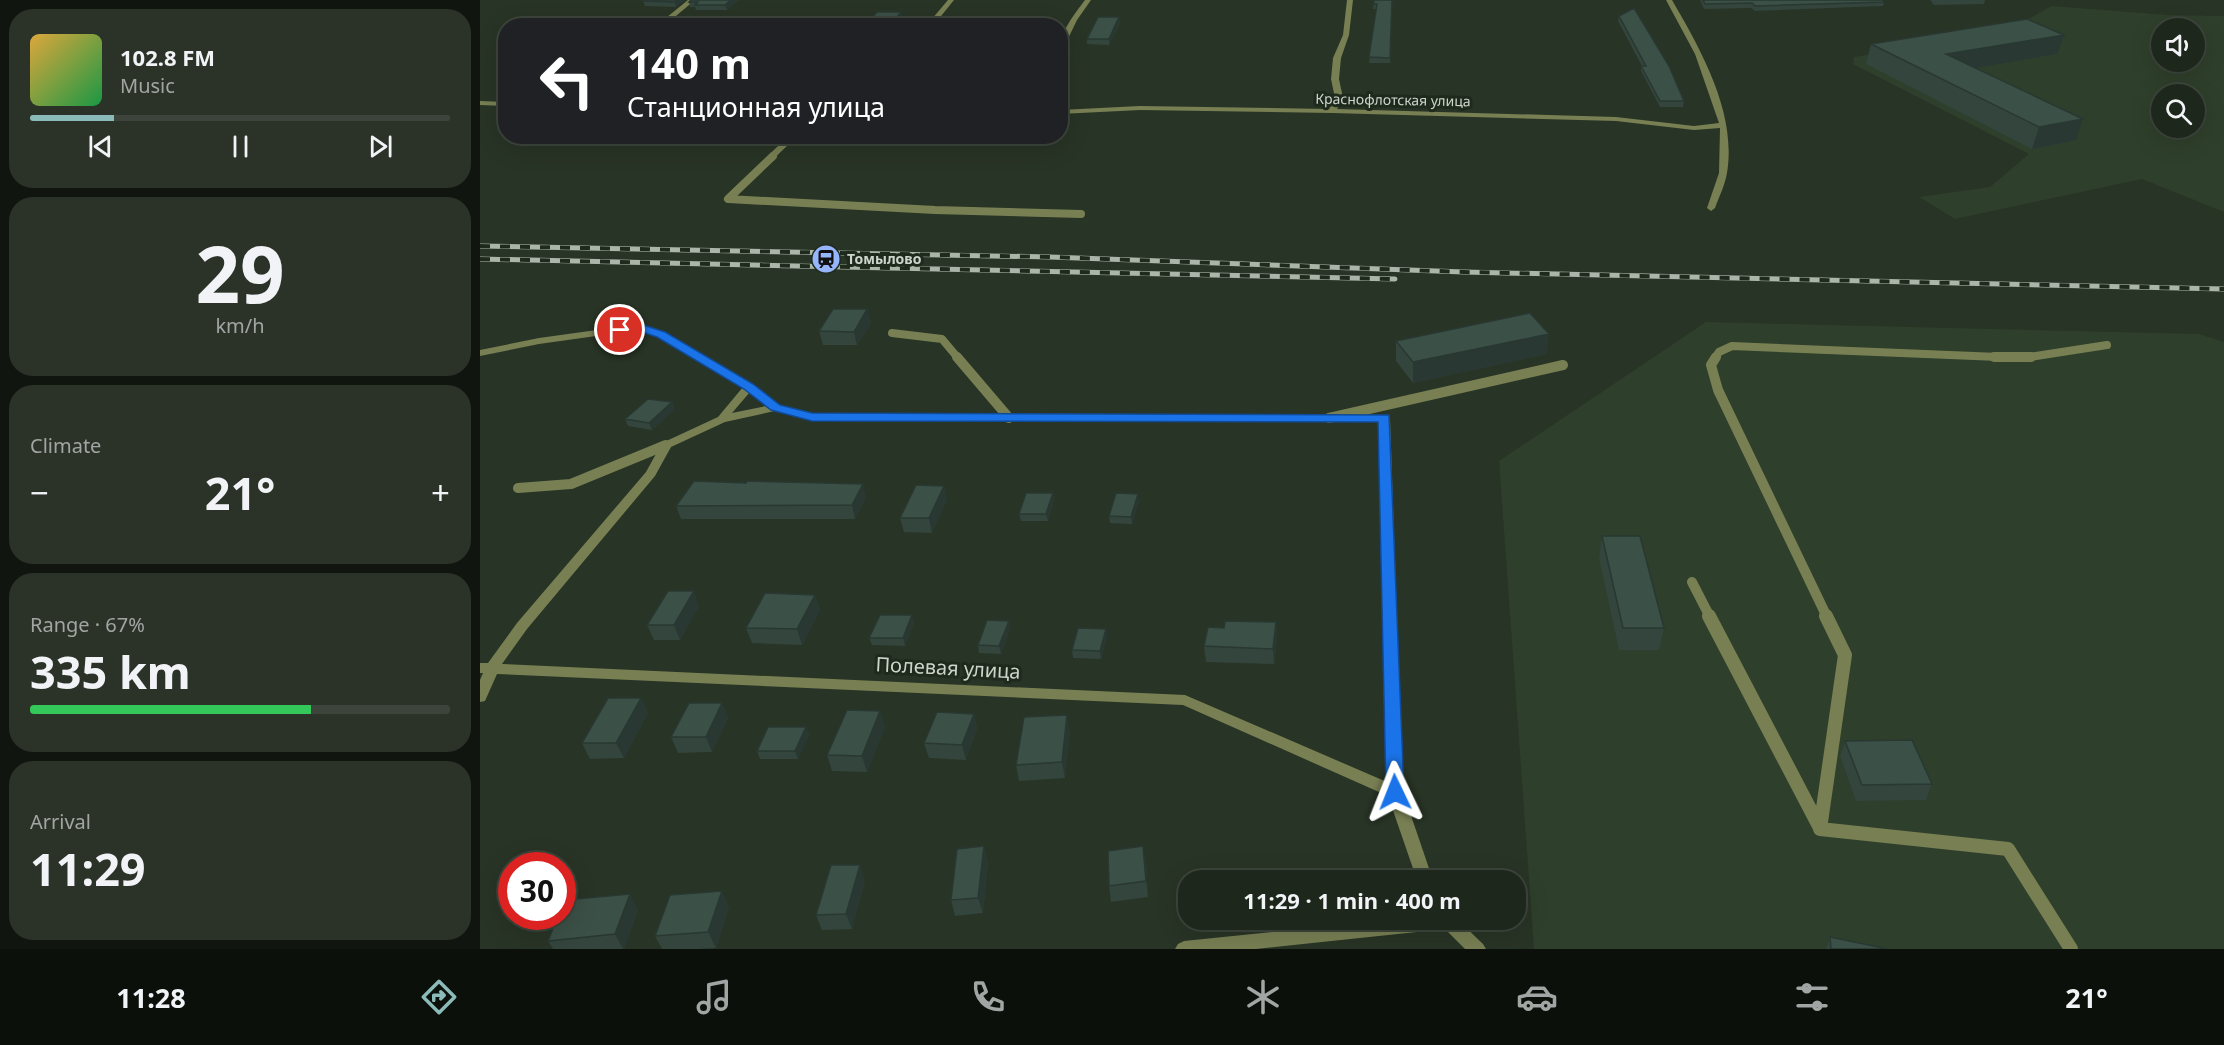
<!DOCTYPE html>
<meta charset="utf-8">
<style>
:root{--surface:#1e271c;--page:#2b3329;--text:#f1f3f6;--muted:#a1a5a3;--line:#3c443b;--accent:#8bbbb9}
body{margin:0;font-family:"Noto Sans",sans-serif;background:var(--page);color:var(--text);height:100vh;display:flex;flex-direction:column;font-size:22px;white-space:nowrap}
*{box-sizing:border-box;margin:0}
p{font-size:20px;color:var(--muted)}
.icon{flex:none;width:33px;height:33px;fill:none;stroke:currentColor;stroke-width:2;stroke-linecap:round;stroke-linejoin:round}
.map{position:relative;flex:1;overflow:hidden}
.side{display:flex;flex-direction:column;gap:9px;padding:9px;background:#10150f;width:480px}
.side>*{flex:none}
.top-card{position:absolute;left:18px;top:18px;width:570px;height:126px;border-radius:24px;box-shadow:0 6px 24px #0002,0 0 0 2px var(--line);background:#202124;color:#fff;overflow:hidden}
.buttons{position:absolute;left:1671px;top:18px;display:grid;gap:12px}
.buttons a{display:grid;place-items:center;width:54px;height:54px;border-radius:50%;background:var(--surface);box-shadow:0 6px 24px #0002,0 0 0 2px var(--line);font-size:30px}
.speed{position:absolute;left:18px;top:852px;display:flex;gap:12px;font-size:30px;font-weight:700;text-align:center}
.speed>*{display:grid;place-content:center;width:78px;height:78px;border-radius:50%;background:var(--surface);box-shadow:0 6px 24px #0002,0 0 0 2px var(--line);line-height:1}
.speed .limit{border:9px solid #d22;background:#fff;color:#111}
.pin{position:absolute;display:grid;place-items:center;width:51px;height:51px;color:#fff;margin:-26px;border:3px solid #fff;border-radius:50%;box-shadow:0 2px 6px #0007}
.me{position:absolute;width:66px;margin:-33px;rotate:358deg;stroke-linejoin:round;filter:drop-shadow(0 0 4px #0008)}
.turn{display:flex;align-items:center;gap:21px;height:126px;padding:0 30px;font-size:27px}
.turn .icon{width:78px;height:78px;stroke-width:2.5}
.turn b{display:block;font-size:42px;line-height:51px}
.big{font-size:45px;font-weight:700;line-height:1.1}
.side .widget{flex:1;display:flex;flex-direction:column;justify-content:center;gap:9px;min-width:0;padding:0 21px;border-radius:24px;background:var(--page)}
.side .dial{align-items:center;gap:0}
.dial b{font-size:78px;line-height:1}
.song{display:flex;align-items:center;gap:18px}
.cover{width:72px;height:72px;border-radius:9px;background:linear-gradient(135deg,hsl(40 70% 55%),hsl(140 70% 35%))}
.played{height:6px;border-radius:3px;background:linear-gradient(90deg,var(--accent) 20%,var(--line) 20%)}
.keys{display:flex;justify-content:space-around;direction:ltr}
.heat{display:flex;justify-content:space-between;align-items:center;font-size:33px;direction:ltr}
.charge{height:9px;border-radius:4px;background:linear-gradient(90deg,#34c759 67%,var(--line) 0)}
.trip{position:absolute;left:698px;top:870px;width:348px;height:60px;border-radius:24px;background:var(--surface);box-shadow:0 6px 24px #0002,0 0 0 2px var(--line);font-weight:700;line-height:60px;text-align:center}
.menu{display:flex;height:96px;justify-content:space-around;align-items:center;background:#0c100b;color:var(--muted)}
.menu .icon{width:42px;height:42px}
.menu .current{color:var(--accent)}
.menu b{font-size:27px;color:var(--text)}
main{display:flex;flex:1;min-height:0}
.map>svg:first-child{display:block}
</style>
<main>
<section class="side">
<div class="widget">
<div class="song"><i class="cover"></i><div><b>102.8 FM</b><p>Music</p></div></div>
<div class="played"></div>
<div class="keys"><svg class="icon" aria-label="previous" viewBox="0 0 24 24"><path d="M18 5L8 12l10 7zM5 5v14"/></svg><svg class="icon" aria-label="pause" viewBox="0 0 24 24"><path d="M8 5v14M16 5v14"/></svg><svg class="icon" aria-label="next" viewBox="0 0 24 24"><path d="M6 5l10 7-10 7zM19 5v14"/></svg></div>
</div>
<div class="widget dial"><b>29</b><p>km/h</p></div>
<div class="widget"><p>Climate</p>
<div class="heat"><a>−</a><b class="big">21°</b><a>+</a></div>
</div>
<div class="widget"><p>Range · 67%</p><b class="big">335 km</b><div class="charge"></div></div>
<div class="widget"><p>Arrival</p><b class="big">11:29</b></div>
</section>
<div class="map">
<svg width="1744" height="949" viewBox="0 0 1744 949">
<rect width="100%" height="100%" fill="#283425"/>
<path fill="#2e3f2b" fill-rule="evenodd" d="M1571 6 1688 15 1744 16V212L1662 179 1475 219 1439 197 1510 187 1549 154 1373 64 1374 57 1539 30 1538 25ZM1682 28H1714V62H1682ZM1682 94H1714V128H1682Z
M1226 322 1719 334 1744 342V949H1054L1019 461Z"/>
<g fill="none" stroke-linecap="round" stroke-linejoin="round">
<path stroke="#787f53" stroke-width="6" d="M291 157 313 136"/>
<path stroke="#787f53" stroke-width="8" d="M293 156 248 199 455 210 601 214
M412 333 462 339 478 358
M1235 358 1239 352 1252 346 1543 358 1627 345"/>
<path stroke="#787f53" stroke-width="10" d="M477 357 529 418
M1236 357 1231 365 1238 390 1347 617
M1514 357H1551
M849 418 1083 365
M38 488 91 484 186 445
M1212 582 1230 617"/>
<path stroke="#787f53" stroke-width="14" d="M1229 616 1340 828
M1346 616 1365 655 1340 829 1528 849 1591 949"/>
<path fill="#787f53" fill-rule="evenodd" d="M208 0H215L184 26H176Z
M468 0H474L453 26H446Z
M605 0H611L597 20 583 49 580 51C580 31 594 15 605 0Z
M867 0H873L869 35 861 58 859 79 863 98 857 109 1136 117 1214 126 1239 123 1215 54 1186 0H1192C1221 50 1257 113 1247 173 1245 185 1239 197 1235 208L1231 211 1227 208 1239 173 1240 128 1214 130 1136 121 852 113 660 110 580 114V110L660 106 849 109 855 98 851 79 853 58 863 35Z
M0 101 26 102V106L0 105Z
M160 324 185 332 273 384 299 406 332 414 908 416 910 418 923 792 953 880H937L908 796 703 705 17 674 5 701 0 702V680L3 673H0V663H8L37 623 166 472 182 443 238 417 263 387 177 336 159 330 59 344 0 356V350L59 338ZM270 392 286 406 252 413ZM295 411 332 420 898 421 907 782 705 695 22 664 47 629 175 476 191 447 245 422Z
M911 920H978L1003 944 1006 949H985L965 929 776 949H695L698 944 704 941Z"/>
<g stroke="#acb5aa" stroke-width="5">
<path id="rail" d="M0 246 570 257 984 272 1744 289
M0 259 915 279"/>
</g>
<use href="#rail" stroke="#1e2a1c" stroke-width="4" stroke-dasharray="10" stroke-linecap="butt"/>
</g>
<path fill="#33453d" d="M204 0 196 7 165 6 163 1Z
M259 0 247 10H216L215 7H210L209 2Z
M894 0H912L910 63H889L896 9H893Z
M1220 0H1402L1404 2 1403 6 1275 11 1271 8 1224 9Z
M1450 0H1505L1504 4 1454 5Z
M1139 16 1204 101 1203 107H1180L1161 71V66H1162L1138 21Z
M639 17 640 23 629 45 607 44V39Z
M1391 44 1577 54 1496 68 1596 140 1552 149 1386 64Z
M387 309 391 323 377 345H343L339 331Z
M916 341 1067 354 933 383 916 361Z
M192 402 195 409 172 430 148 426 145 419Z
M464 486 467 500 452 533 424 532 420 518Z
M573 493 574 500 568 521H541L539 514Z
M386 497 375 519H201L196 506Z
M659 501 652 524 630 523 629 516Z
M1122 536 1184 628 1179 650H1139L1119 558Z
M335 595 340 610 322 645 272 643 266 628Z
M219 606 200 640H174L167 625Z
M529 621 530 629 521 654 499 653 498 645Z
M796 622 797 638 794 664 726 662 724 646Z
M434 623 425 646 392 645 389 638Z
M627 636 621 659 593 658 592 650Z
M161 698 168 713 144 758 110 759 102 743Z
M242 703 248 718 232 752 198 753 191 737Z
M400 711 405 727 387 772 352 771 347 755Z
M494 714 497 729 486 760 449 758 444 743Z
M326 727 329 735 318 759H280L277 751Z
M590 731 585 778 539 781 536 765Z
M1365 741 1452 784 1446 800 1376 801 1360 756Z
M666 861 668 897 631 902 629 886Z
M508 862 503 913 475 916 471 900Z
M385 880 372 929 342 930 336 915Z
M249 907 236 948 218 949H182L175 936Z
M158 910 144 949H73L68 941Z
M1350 937 1351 949H1346Z"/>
<path fill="#293832" d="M197 0H204L196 7 195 2Z
M251 0H259L247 10 245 5Z
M421 12 422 19 417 26H410Z
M639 17 640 23 629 45V39Z
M1584 35 1577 54 1461 74 1466 54Z
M1603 119 1596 140 1552 149 1559 127Z
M387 309 391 323 377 345 374 332Z
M1069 334 1067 354 933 383V362Z
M192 402 195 409 172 430 169 423Z
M383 484 386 497 375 519 372 505Z
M464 486 467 500 452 533 449 518Z
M573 493 574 500 568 521 566 514Z
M658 494 659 501 652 524 651 517Z
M214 591 219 606 200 640 194 625Z
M335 595 340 610 322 645 317 629Z
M432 615 434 623 425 646 423 638Z
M529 621 530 629 521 654 519 646Z
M796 622 797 638 794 664 793 649Z
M626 629 627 636 621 659 620 651Z
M161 698 168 713 144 758 136 743Z
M242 703 248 718 232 752 226 737Z
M400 711 405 727 387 772 382 756Z
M494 714 497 729 486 760 482 745Z
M587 715 590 731 585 778 582 762Z
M326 727 329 735 318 759 315 751Z
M504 846 508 862 503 913 498 898Z
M663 846 666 861 668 897 666 881Z
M380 865 385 880 372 929 366 914Z
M242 891 249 907 236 948 228 932Z
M150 894 158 910 144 949H143L135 934Z"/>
<path fill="#3b5047" stroke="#293832" stroke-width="1.5" d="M165 0H197L195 2 163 1Z
M211 0H251L245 5H215L218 2H209Z
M894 0H912L910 58 889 57 897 4H894Z
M1223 0H1402L1404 2 1275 6 1272 3 1225 4Z
M1154 8 1189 66 1204 101H1180L1161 66H1166L1139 16Z
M397 12H421L410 26H385Z
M618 17H639L629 39H607Z
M1547 19 1584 35 1466 54 1603 119 1559 127 1391 44Z
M353 309H387L374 332 339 331Z
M1050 313 1069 334 933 362 916 341Z
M168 399 192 402 169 423 145 419Z
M214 481 266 483 267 481 383 484 372 505 196 506Z
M436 485 464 486 449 518H420Z
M546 493H573L566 514H539Z
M636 493 658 494 651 517 629 516Z
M1122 536H1160L1184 628H1143Z
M188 591H214L194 625H167Z
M285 593 335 595 317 629 266 628Z
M400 615H432L423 638H389Z
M507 620 529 621 519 646 498 645Z
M745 621 796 622 793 649 724 646 728 627 744 628Z
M598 628 626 629 620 651 592 650Z
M128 698H161L136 743H102Z
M209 703H242L226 737H191Z
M367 710 400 711 382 756 347 755Z
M457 712 494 714 482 745 444 743Z
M587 715 582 762 536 765 544 717Z
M288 727H326L315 751H277Z
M1432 740 1452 784 1382 785 1365 741Z
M504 846 498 898 471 900 477 849Z
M663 846 666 881 629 886 628 851Z
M351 865H380L366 914 336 915Z
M242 891 228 932 175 936 190 895Z
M150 894 135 934 68 941 78 916H82V906L85 900Z
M1350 937 1408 949H1351Z"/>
<path fill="#1a73e8" stroke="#114b97" stroke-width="1.5" d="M160 324 185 332 273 384 300 405 332 413 909 415 924 792 921 797 915 799 908 797 906 792 898 422 332 421 291 410 264 389 177 337 159 331 140 334 134 330 140 326Z"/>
<defs>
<g id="station-disc" transform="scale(1.5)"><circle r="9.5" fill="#95b6fd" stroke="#1e2a1c"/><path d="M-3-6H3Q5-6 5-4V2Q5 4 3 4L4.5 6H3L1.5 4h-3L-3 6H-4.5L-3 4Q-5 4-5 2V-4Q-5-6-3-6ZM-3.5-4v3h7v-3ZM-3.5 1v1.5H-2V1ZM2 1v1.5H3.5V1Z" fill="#111"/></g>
</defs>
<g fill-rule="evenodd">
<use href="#station-disc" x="346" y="259"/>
</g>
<g text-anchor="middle" stroke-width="6" stroke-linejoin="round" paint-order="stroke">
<g font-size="14" fill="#cdd5cb" stroke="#1e2a1c">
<text transform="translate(913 100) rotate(1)" y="5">Краснофлотская улица</text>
</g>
<g font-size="14" font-weight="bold" fill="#cdd5cb" stroke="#1e2a1c" text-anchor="start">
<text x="367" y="264">Томылово</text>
</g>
<g font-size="20" fill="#cdd5cb" stroke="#1e2a1c">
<text transform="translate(468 668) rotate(3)" y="7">Полевая улица</text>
</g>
</g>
</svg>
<div class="buttons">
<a><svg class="icon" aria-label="sound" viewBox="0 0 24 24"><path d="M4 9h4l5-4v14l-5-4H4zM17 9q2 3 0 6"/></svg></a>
<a><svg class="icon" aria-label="search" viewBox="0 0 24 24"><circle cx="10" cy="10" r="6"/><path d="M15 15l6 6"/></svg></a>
</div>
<div class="speed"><div class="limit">30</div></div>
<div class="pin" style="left:140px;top:330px;background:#d93025"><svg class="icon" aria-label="arrive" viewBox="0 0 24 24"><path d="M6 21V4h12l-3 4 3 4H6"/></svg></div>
<svg class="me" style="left:915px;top:792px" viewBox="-20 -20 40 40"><path d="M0-17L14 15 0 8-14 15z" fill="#1a73e8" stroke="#fff" stroke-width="4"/></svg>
<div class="trip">11:29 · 1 min · 400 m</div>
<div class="top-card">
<div class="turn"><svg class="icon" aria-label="left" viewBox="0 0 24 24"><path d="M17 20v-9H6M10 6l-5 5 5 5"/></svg><div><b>140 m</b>Станционная улица</div></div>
</div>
</div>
</main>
<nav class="menu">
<b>11:28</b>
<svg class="icon current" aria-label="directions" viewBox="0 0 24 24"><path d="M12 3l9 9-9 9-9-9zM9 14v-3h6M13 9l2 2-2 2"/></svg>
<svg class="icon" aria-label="music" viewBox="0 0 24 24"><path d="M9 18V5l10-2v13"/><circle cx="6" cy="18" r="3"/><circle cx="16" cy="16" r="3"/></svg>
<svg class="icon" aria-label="phone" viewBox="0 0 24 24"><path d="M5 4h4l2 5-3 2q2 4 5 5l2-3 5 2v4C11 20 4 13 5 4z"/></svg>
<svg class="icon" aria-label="climate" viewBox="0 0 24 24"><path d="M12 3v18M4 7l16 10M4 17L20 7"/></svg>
<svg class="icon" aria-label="car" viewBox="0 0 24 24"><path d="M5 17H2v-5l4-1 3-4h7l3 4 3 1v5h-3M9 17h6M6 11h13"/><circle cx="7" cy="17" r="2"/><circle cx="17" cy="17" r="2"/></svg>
<svg class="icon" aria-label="filters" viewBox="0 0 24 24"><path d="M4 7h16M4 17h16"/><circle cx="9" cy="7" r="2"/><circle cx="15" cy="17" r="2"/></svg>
<b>21°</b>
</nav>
